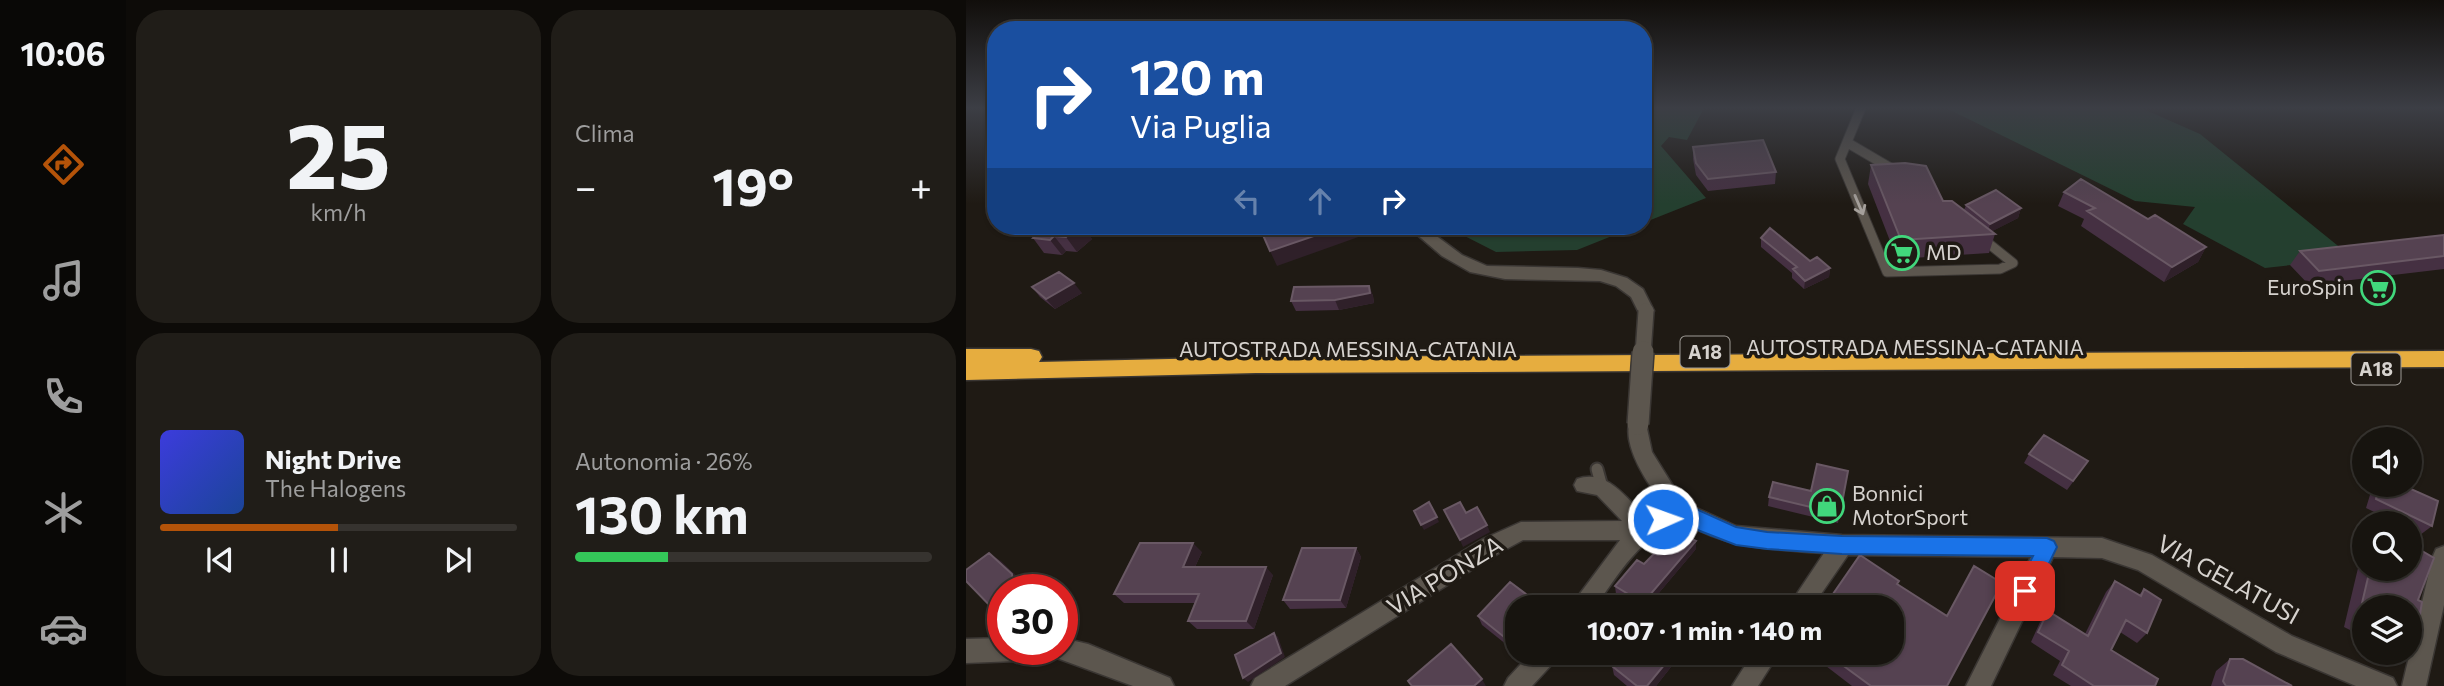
<!DOCTYPE html>
<html lang="it">
<meta charset="utf-8">
<style>
:root{--surface:#17140f;--page:#201d18;--text:#f1f3f6;--muted:#9e9e9e;--line:#36332f;--accent:#b45309}
body{margin:0;font-family:Commissioner,sans-serif;background:var(--page);color:var(--text);height:100vh;display:flex;flex-direction:column;font-size:26px;white-space:nowrap}
*{box-sizing:border-box;margin:0}
p{font-size:23px;color:var(--muted)}
.icon{flex:none;width:38px;height:38px;fill:none;stroke:currentColor;stroke-width:2;stroke-linecap:round;stroke-linejoin:round}
.map{position:relative;flex:1;overflow:hidden}
.drawer{display:flex;flex-direction:column;gap:10px;padding:10px;background:#0d0b08;width:840px}
.drawer>*{flex:none}
.banner{position:absolute;left:21px;top:21px;width:665px;height:214px;border-radius:28px;box-shadow:0 2px 5px #0004,0 0 0 2px var(--line);background:#1a4fa0;color:#fff;overflow:hidden}
.controls{position:absolute;left:1386px;top:427px;display:grid;gap:14px}
.controls a{display:grid;place-items:center;width:70px;height:70px;border-radius:50%;background:var(--surface);box-shadow:0 2px 5px #0004,0 0 0 2px var(--line);font-size:35px}
.speed{position:absolute;left:21px;top:574px;display:flex;gap:14px;font-size:35px;font-weight:700;text-align:center}
.speed>*{display:grid;place-content:center;width:91px;height:91px;border-radius:50%;background:var(--surface);box-shadow:0 2px 5px #0004,0 0 0 2px var(--line);line-height:1}
.speed .limit{border:10px solid #d22;background:#fff;color:#111}
.pin{position:absolute;display:grid;place-items:center;width:60px;height:60px;color:#fff;margin:-30px;border-radius:14px;box-shadow:0 4px 10px #0006}
.me{position:absolute;width:77px;margin:-38px;rotate:88deg;stroke-linejoin:round;filter:drop-shadow(0 0 5px #0008)}
.turn{display:flex;align-items:center;gap:24px;height:147px;padding:0 28px;font-size:32px}
.turn .icon{width:91px;height:91px;stroke-width:2.5}
.turn b{display:block;font-size:49px;line-height:60px}
.lanes{display:flex;align-items:center;height:66px;padding:0 28px;background:#0003;justify-content:center;gap:35px;direction:ltr}
.lanes .off{opacity:.35}
.big{font-size:52px;font-weight:700;line-height:1.1}
.drawer .tile{flex:1;display:flex;flex-direction:column;justify-content:center;gap:10px;min-width:0;padding:0 24px;border-radius:28px;background:var(--page)}
.drawer .dial{align-items:center;gap:0}
.dial b{font-size:91px;line-height:1}
.song{display:flex;align-items:center;gap:21px}
.cover{width:84px;height:84px;border-radius:10px;background:linear-gradient(135deg,hsl(240 70% 55%),hsl(220 70% 35%))}
.played{height:7px;border-radius:4px;background:linear-gradient(90deg,var(--accent) 50%,var(--line) 50%)}
.keys{display:flex;justify-content:space-around;direction:ltr}
.heat{display:flex;justify-content:space-between;align-items:center;font-size:38px;direction:ltr}
.charge{height:10px;border-radius:5px;background:linear-gradient(90deg,#34c759 26%,var(--line) 0)}
.drawer .tiles{flex:1;display:grid;gap:10px;grid-template-columns:repeat(2,1fr)}
.trip{position:absolute;left:539px;top:595px;width:399px;height:70px;border-radius:28px;background:var(--surface);box-shadow:0 2px 5px #0004,0 0 0 2px var(--line);font-weight:700;line-height:70px;text-align:center}
main{display:flex;flex:1;min-height:0}
.tabs{display:flex;flex-direction:column;width:126px;justify-content:space-around;align-items:center;background:#090806;color:var(--muted)}
.tabs .icon{width:49px;height:49px}
.tabs .on{color:var(--accent)}
.tabs b{font-size:32px;color:var(--text)}
.map>svg:first-child{display:block}
</style>
<main>
<nav class="tabs">
<b>10:06</b>
<svg class="icon on" aria-label="directions" viewBox="0 0 24 24"><path d="M12 3l9 9-9 9-9-9zM9 14v-3h6M13 9l2 2-2 2"/></svg>
<svg class="icon" aria-label="music" viewBox="0 0 24 24"><path d="M9 18V5l10-2v13"/><circle cx="6" cy="18" r="3"/><circle cx="16" cy="16" r="3"/></svg>
<svg class="icon" aria-label="phone" viewBox="0 0 24 24"><path d="M5 4h4l2 5-3 2q2 4 5 5l2-3 5 2v4C11 20 4 13 5 4z"/></svg>
<svg class="icon" aria-label="climate" viewBox="0 0 24 24"><path d="M12 3v18M4 7l16 10M4 17L20 7"/></svg>
<svg class="icon" aria-label="car" viewBox="0 0 24 24"><path d="M5 17H2v-5l4-1 3-4h7l3 4 3 1v5h-3M9 17h6M6 11h13"/><circle cx="7" cy="17" r="2"/><circle cx="17" cy="17" r="2"/></svg>
</nav>
<section class="drawer">
<div class="tiles">
<div class="tile dial"><b>25</b><p>km/h</p></div>
<div class="tile"><p>Clima</p>
<div class="heat"><a>−</a><b class="big">19°</b><a>+</a></div>
</div>
<div class="tile">
<div class="song"><i class="cover"></i><div><b>Night Drive</b><p>The Halogens</p></div></div>
<div class="played"></div>
<div class="keys"><svg class="icon" aria-label="previous" viewBox="0 0 24 24"><path d="M18 5L8 12l10 7zM5 5v14"/></svg><svg class="icon" aria-label="pause" viewBox="0 0 24 24"><path d="M8 5v14M16 5v14"/></svg><svg class="icon" aria-label="next" viewBox="0 0 24 24"><path d="M6 5l10 7-10 7zM19 5v14"/></svg></div>
</div>
<div class="tile"><p>Autonomia · 26%</p><b class="big">130 km</b><div class="charge"></div></div>
</div>
</section>
<div class="map">
<svg width="1478" height="686" viewBox="0 0 1478 686">
<rect width="100%" height="100%" fill="#1f1a14"/>
<path fill="#243f2f" d="M677 108H738L721 140 703 137 695 146 740 198 677 223Z
M980 108H1175L1234 134 1387 258 1299 268 1217 224 1229 207 1169 201Z
M479 226H671L611 250 530 252Z"/>
<g fill="none" stroke-linecap="round" stroke-linejoin="round">
<g stroke="#3a3633" stroke-width="11">
<path id="lane-far1" d="M895 108 874 159 921 272 1034 269 1047 263 1017 239
M882 143 928 170"/>
</g>
<g stroke="#3a3633" stroke-width="15">
<path id="lane" d="M631 469 636 487"/>
</g>
<g stroke="#3a3633" stroke-width="3">
<path id="street" d="M441 226H457L496 255 521 266 612 268 635 270 661 278 677 289 688 311 680 317 674 315 665 297 650 286 634 281 539 279 504 272 476 256Z
M672 416 679 419 686 452 709 489 726 506 770 526 876 535 1136 538 1186 555 1326 636 1427 678 1431 686H1390L1310 652 1172 570 1136 558 1087 557 1025 686H1000L1065 557 882 555 846 607H822L858 553C805 549 764 550 717 522 675 534 653 574 629 607H604L654 540H557L533 553 319 686H285L289 678 517 539 555 522 656 521 631 495 611 491 608 485 611 479C641 468 661 499 680 517L702 508C685 491 653 443 665 419Z
M1478 546V605L1460 686H1436L1467 556 1470 549Z
M37 638V649H62L58 657 50 661 0 663V639Z
M96 638 122 644 204 678 208 686H167L88 657 84 649H96Z
M565 653H593L589 661 566 686H538L542 678Z
M787 653H813L792 686H766Z"/>
</g>
<g stroke="#3a3633" stroke-width="3">
<path id="highway" d="M0 349H65L73 351 76 357 73 362 290 357 1478 351V367L290 373 0 380Z"/>
</g>
<use href="#lane-far1" stroke="#5c564e" stroke-width="9"/>
<use href="#lane" stroke="#5c564e" stroke-width="11"/>
<use href="#street" fill="#5c564e" fill-rule="evenodd"/>
<use href="#highway" fill="#e6ad3f" fill-rule="evenodd"/>
<g stroke="#3a3633" stroke-width="18" stroke-linecap="butt">
<path id="street-bridge-far1" d="M677 354 680 311"/>
</g>
<g stroke="#3a3633" stroke-width="24" stroke-linecap="butt">
<path id="street-bridge" d="M672 424 677 352"/>
</g>
<use href="#street-bridge-far1" stroke="#5c564e" stroke-width="15"/>
<use href="#street-bridge" stroke="#5c564e" stroke-width="21"/>
</g>
<path fill="#453042" d="M727 147 810 172 809 184 742 191 730 175 727 159Z
M905 165 977 201 998 210 1000 205 1055 208 1052 218 1026 231 1029 234 1023 253 931 259 902 184Z
M1098 192 1182 219 1240 247 1232 262 1198 282 1115 226 1118 219 1092 206Z
M68 226H135L123 236 126 239 111 252 100 251 96 255 78 253 67 238 73 231Z
M1478 235V269L1343 285 1324 265 1334 251Z
M795 238 844 261 864 268 863 277 838 289 826 278V273L795 247Z
M403 286 407 296 408 303 373 310 330 311 325 301Z
M66 287 116 293 89 309 74 297Z
M1063 454 1116 470 1101 490 1058 463Z
M882 471 872 523 802 506 803 497 845 491Z
M1407 485H1436L1466 526 1454 535 1444 530V523H1431L1400 508Z
M390 548 395 557 380 608 324 609 317 600Z
M730 549 681 607H673L650 594 649 586Z
M236 552 229 567 307 575 288 629H231L222 621 230 603H158L148 594Z
M1398 553V569H1444L1452 600 1449 645 1444 648V607H1398V637L1378 627 1392 568Z
M1149 581 1173 595 1178 589 1181 633 1171 643 1154 632 1145 650 1189 686H1105L1087 675 1094 661 1065 642 1074 622 1082 611 1119 634 1140 592Z
M544 582 551 653 516 625 512 616Z
M931 584 981 616V686H886L843 653H926Z
M640 653H716L690 686H661L648 675 646 666 650 661Z
M1264 659 1326 686H1245L1250 671Z"/>
<path fill="#2f2029" d="M1055 208 1052 218 1021 234 1024 224Z
M112 226H135L123 236 126 239 111 252 100 237Z
M377 226H394L398 235 311 266 304 251Z
M88 236 100 251 96 255 84 240Z
M1240 247 1232 262 1198 282 1206 267Z
M864 268 863 277 838 289 839 281Z
M108 283 116 293 89 309 80 299Z
M403 286 407 296 408 303 373 310 369 300Z
M471 517 473 522 458 530 455 525Z
M521 525 524 532 497 547 494 540Z
M730 541V549L681 607H678L677 603Z
M227 543 236 552 225 575 217 567Z
M390 548 395 557 380 608 374 600Z
M23 553 35 561 58 583 59 590H48Z
M300 567 307 575 288 629 280 621Z
M37 605V616L29 611Z
M308 633 312 637 319 657 282 682 277 678Z
M708 653H716L690 686H681Z
M516 679 520 686H508Z"/>
<path fill="#554251" stroke="#695864" stroke-width="2" d="M797 140 810 172 742 179 730 163 727 147Z
M939 163 960 166 977 201H986L1029 234 935 240 905 165Z
M1115 179 1182 219 1189 215 1240 247 1206 267 1121 211 1129 208 1098 192Z
M1030 190 1055 208 1024 224 1000 205Z
M71 226H113L100 237 88 236 84 240 67 238 75 229Z
M293 226H377L304 251Z
M804 228 844 261 851 257 864 268 839 281 827 269 831 267 795 238Z
M1478 235V256L1353 271 1334 251Z
M93 272 108 283 80 299 66 287Z
M403 286 404 293 369 300 325 301 328 287Z
M1078 435 1122 461 1107 481 1063 454Z
M851 464 882 471 874 514 803 497 807 482 845 491Z
M1414 485H1436L1472 501 1466 526 1410 499Z
M463 502 471 517 455 525 448 511Z
M494 502 500 513 511 507 521 525 494 540 478 510Z
M709 532 730 541 677 603 649 586 671 560 678 564Z
M174 543H227L217 567H300L280 621H222L233 594H148Z
M1444 544 1468 558 1452 600 1456 602 1449 645 1444 642V607H1398V619L1393 616 1404 569H1444Z
M336 548H390L374 600H317Z
M23 553 46 574 48 590H37V605L29 611 0 581V570Z
M894 555 933 581 931 584 981 616 1008 566 1036 583 981 686H905L860 653H926V607H858Z
M1149 581 1175 596 1178 589 1195 600 1181 633 1160 620 1145 650 1192 679 1189 686H1128L1096 665 1103 651 1072 632 1082 611 1122 636Z
M544 582 577 607H551V642L548 645 512 616Z
M632 602 639 607H628Z
M308 633 315 653 277 678 269 655Z
M485 644 516 679 508 686H446L442 681Z
M651 653H708L681 686H671L646 666 654 655Z
M1264 659H1277L1326 686H1260L1257 681Z"/>
<defs><path id="oneway-shaft" d="M-6 0H5M1.5-3L5.5 0L1.5 3" fill="none" stroke-width="1.6" stroke-linecap="round" stroke-linejoin="round" transform="scale(1.75)"/></defs>
<use stroke="#a5a09b" href="#oneway-shaft" transform="translate(893 205) rotate(67)"/>
<linearGradient id="sky" x2="0" y2="1"><stop stop-color="#110e0b"/><stop offset="0.53" stop-color="#3c3e45"/><stop offset="1" stop-color="#3c3e45" stop-opacity="0"/></linearGradient>
<rect width="1478" height="204" fill="url(#sky)"/>
<path fill="#1a73e8" stroke="#114b97" stroke-width="2" d="M719 504 770 527 801 532 876 536 1081 538 1088 541 1091 547 1066 598 1059 601 1052 598 1049 591 1067 556 876 554 801 549 770 545 734 531 718 521 697 527 690 525 687 519 690 513Z"/>
<defs>
<g id="supermarket-ring" transform="scale(1.75)"><circle r="9.5" fill="#1f1a14" stroke="#41d77c" stroke-width="1.5"/><path d="M-6-5.5h2.5l.6 2H6L4.5 2H-2.5L-4.4-4H-6ZM-1.5 3.2a1.3 1.3 0 1 0 .1 0ZM3 3.2a1.3 1.3 0 1 0 .1 0Z" fill="#41d77c"/></g>
<g id="shop-ring" transform="scale(1.75)"><circle r="9.5" fill="#1f1a14" stroke="#41d77c" stroke-width="1.5"/><path d="M-5-2.5h2.3a2.7 3.5 0 0 1 5.4 0H5L5.5 6h-11ZM-1.5-2.5h3a1.5 2.3 0 0 0-3 0Z" fill="#41d77c"/></g>
</defs>
<g fill-rule="evenodd">
<use href="#supermarket-ring" x="936" y="253"/>
<use href="#supermarket-ring" x="1412" y="288"/>
<use href="#shop-ring" x="861" y="506"/>
</g>
<g text-anchor="middle" stroke-width="7" stroke-linejoin="round" paint-order="stroke">
<g fill="#1f1a14" stroke="#9f9b96" stroke-width="2">
<rect x="714.5" y="336.5" width="49" height="31" rx="5"/>
<rect x="1385.5" y="353.5" width="49" height="31" rx="5"/>
</g>
<g font-size="19" font-weight="bold" fill="#d6d2ce">
<text x="739" y="359">A18</text>
<text x="1410" y="376">A18</text>
</g>
<g font-size="21" fill="#d6d2ce" stroke="#1f1a14" text-anchor="start">
<text x="960" y="260">MD</text>
<text x="1388" y="295" text-anchor="end">EuroSpin</text>
<text x="886" y="501">Bonnici<tspan x="886" dy="24">MotorSport</tspan></text>
</g>
<g font-size="21" fill="#d6d2ce" stroke="#1f1a14">
<text x="949" y="355">AUTOSTRADA MESSINA-CATANIA</text>
<text x="382" y="357">AUTOSTRADA MESSINA-CATANIA</text>
</g>
<g font-size="24" fill="#d6d2ce" stroke="#1f1a14">
<text transform="translate(479 576) rotate(-31)" y="8">VIA PONZA</text>
<text transform="translate(1262 580) rotate(29)" y="8">VIA GELATUSI</text>
</g>
</g>
</svg>
<div class="controls">
<a><svg class="icon" aria-label="sound" viewBox="0 0 24 24"><path d="M4 9h4l5-4v14l-5-4H4zM17 9q2 3 0 6"/></svg></a>
<a><svg class="icon" aria-label="search" viewBox="0 0 24 24"><circle cx="10" cy="10" r="6"/><path d="M15 15l6 6"/></svg></a>
<a><svg class="icon" aria-label="layers" viewBox="0 0 24 24"><path d="M12 4l9 5-9 5-9-5zM3 14l9 5 9-5"/></svg></a>
</div>
<div class="speed"><div class="limit">30</div></div>
<div class="pin" style="left:1059px;top:591px;background:#d93025"><svg class="icon" aria-label="arrive" viewBox="0 0 24 24"><path d="M6 21V4h12l-3 4 3 4H6"/></svg></div>
<svg class="me" style="left:697px;top:519px" viewBox="-20 -20 40 40"><circle r="17" fill="#1a73e8" stroke="#fff" stroke-width="3"/><path d="M0-11L8 9 0 5-8 9z" fill="#fff"/></svg>
<div class="trip">10:07 · 1 min · 140 m</div>
<div class="banner">
<div class="turn"><svg class="icon" aria-label="right" viewBox="0 0 24 24"><path d="M7 20v-9h11M14 6l5 5-5 5"/></svg><div><b>120 m</b>Via Puglia</div></div>
<div class="lanes"><svg class="icon off" aria-label="left" viewBox="0 0 24 24"><path d="M17 20v-9H6M10 6l-5 5 5 5"/></svg><svg class="icon off" aria-label="ahead" viewBox="0 0 24 24"><path d="M12 20V5M6 11l6-6 6 6"/></svg><svg class="icon" aria-label="right" viewBox="0 0 24 24"><path d="M7 20v-9h11M14 6l5 5-5 5"/></svg></div>
</div>
</div>
</main>
